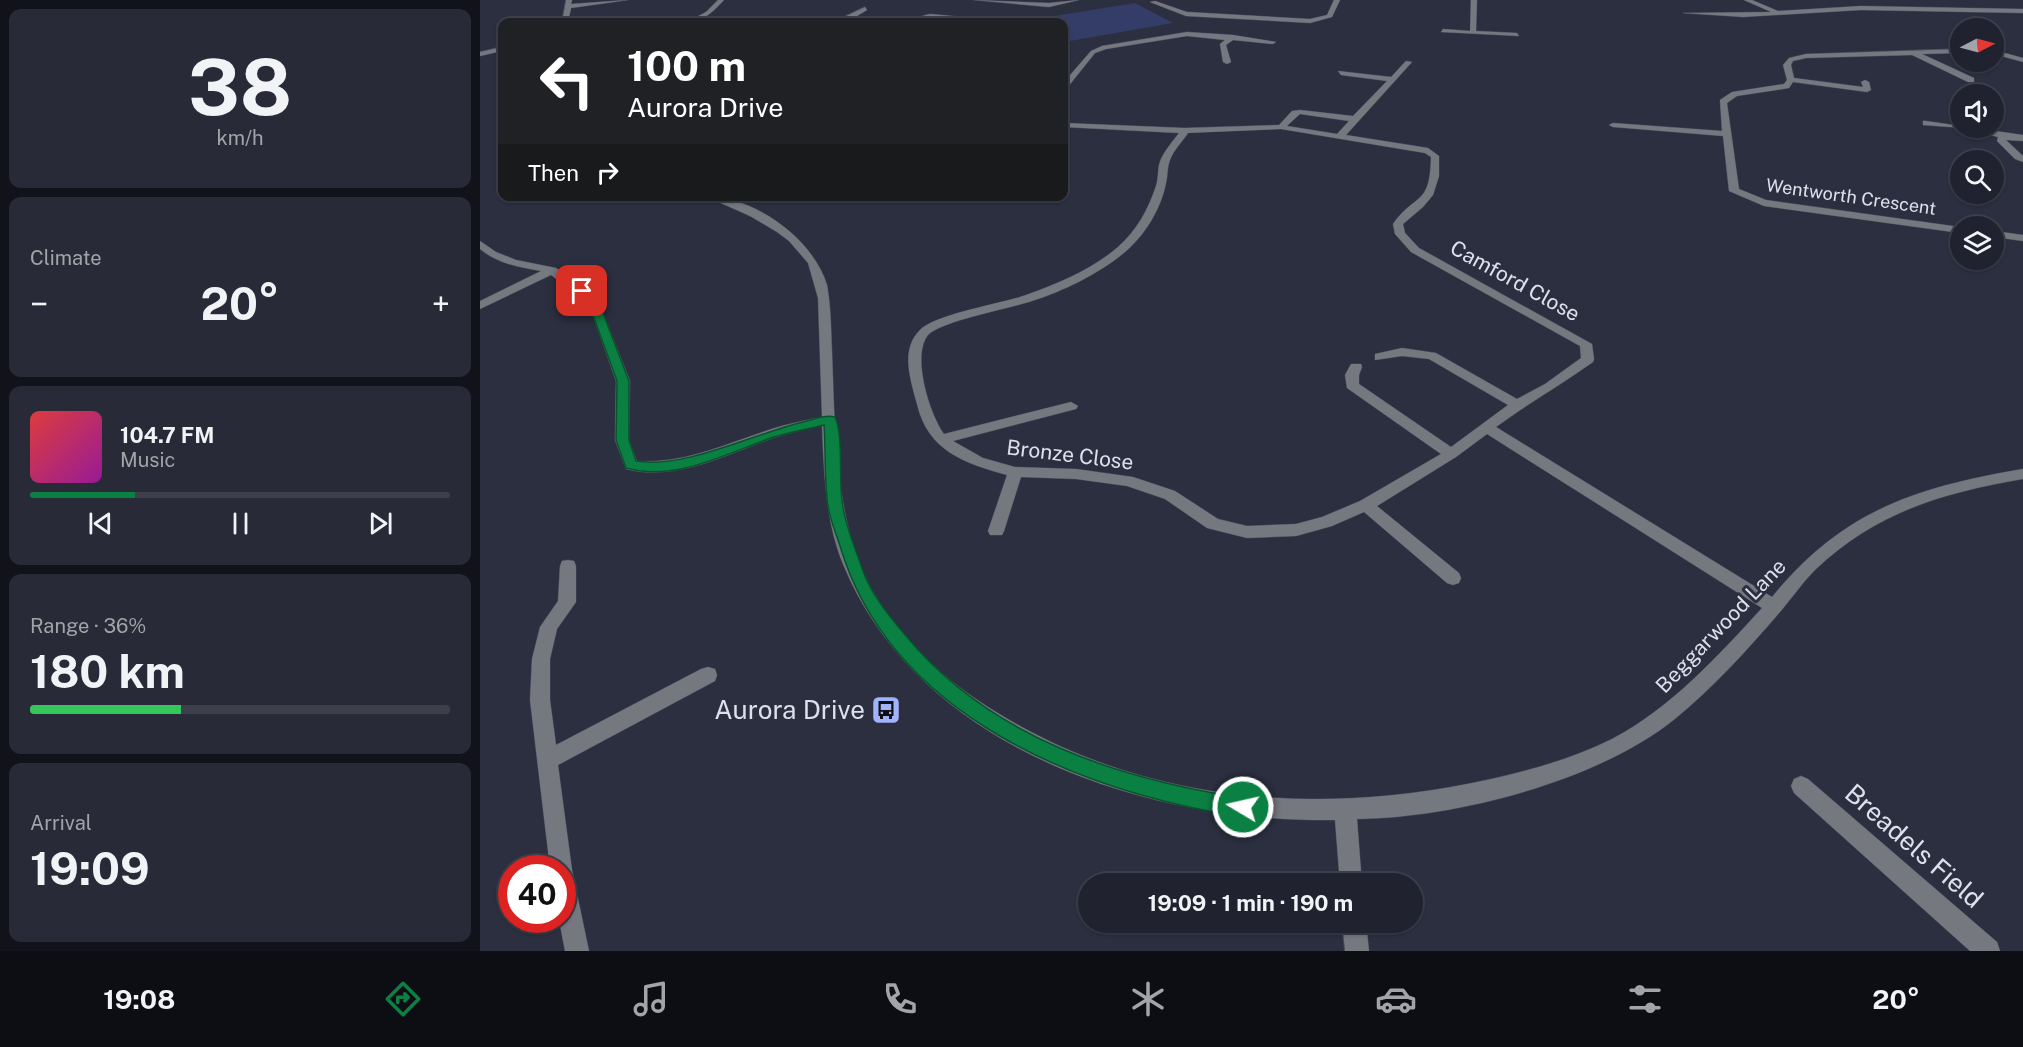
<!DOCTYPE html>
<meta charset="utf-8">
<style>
:root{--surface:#20232f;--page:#282b37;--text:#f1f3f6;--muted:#a2a4aa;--line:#3d404b;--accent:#0b8043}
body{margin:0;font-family:"Public Sans",sans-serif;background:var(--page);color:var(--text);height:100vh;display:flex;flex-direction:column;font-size:22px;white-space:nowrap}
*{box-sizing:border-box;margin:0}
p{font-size:20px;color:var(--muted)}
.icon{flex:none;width:33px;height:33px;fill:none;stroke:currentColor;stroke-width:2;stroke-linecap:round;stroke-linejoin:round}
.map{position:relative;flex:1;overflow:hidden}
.panel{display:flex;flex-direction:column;gap:9px;padding:9px;background:#12131a;width:480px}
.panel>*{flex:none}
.banner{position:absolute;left:18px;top:18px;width:570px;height:183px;border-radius:12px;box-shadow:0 2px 4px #0004,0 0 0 2px var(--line);background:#202124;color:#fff;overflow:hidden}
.needle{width:39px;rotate:84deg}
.buttons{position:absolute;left:1470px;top:18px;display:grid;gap:12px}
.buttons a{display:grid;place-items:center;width:54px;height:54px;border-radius:50%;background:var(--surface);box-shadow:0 2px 4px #0004,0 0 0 2px var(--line);font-size:30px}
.speed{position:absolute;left:18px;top:855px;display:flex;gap:12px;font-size:30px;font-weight:700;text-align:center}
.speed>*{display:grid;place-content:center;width:78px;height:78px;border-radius:50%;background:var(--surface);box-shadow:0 2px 4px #0004,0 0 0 2px var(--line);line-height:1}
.speed .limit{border:9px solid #d22;background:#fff;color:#111}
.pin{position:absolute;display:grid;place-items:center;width:51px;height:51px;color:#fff;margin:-26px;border-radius:12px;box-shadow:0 3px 9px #0006}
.me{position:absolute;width:66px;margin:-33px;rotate:279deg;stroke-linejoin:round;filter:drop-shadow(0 0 4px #0008)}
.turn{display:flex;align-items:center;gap:21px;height:126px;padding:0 30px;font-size:27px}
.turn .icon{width:78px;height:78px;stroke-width:2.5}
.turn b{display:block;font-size:42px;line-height:51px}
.then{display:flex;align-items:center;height:57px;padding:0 30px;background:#0003;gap:12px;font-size:22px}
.big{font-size:45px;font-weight:700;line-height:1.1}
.panel .card{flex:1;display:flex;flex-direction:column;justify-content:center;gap:9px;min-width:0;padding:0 21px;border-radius:12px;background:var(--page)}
.panel .dial{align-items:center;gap:0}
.dial b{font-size:78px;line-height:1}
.song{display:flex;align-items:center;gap:18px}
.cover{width:72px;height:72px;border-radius:9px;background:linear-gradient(135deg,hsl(0 70% 55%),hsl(300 70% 35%))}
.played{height:6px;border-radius:3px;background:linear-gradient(90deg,var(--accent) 25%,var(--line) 25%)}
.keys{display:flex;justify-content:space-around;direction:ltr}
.heat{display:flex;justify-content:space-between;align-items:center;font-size:33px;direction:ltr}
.charge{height:9px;border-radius:4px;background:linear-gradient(90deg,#34c759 36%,var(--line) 0)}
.trip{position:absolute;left:598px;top:873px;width:345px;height:60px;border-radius:30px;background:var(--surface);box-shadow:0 2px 4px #0004,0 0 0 2px var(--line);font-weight:700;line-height:60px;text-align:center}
.tabs{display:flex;height:96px;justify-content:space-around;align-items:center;background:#0d0e13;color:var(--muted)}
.tabs .icon{width:42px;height:42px}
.tabs .on{color:var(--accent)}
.tabs b{font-size:27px;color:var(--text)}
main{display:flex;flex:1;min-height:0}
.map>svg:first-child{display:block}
</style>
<main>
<section class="panel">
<div class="card dial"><b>38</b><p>km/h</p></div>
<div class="card"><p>Climate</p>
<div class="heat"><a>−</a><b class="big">20°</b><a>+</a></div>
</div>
<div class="card">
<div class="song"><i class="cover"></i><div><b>104.7 FM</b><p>Music</p></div></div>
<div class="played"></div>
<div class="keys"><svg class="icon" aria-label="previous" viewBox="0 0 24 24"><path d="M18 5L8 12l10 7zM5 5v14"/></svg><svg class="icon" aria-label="pause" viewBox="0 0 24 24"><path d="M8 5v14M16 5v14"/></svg><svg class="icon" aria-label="next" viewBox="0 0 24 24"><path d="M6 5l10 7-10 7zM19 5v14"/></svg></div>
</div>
<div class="card"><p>Range · 36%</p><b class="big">180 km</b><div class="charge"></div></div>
<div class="card"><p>Arrival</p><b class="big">19:09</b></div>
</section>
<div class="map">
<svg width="1543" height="951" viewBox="0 0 1543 951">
<rect width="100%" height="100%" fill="#2b2f3f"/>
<path fill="#343d67" d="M655 3 693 23 590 41 584 38V22H562L556 19Z"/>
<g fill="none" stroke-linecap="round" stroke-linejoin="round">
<g stroke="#484b5b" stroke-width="1">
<path id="minor" d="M86 0H92L91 4 148 0 91 8 88 22H82Z
M238 0H244C234 11 223 22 207 22L226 12Z
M494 0 569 3 599 0 569 7Z
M854 0H860L852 17 830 23 706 16 670 2 675 1 707 12 830 19 847 15Z
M991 0H997L996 31 1037 33 1039 36 961 32 963 29 990 31Z
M1264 0H1272L1298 11 1381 6 1543 9V13L1381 10 1263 17 1203 13 1291 12Z
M385 7 387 10 372 19 391 20 394 22H368L366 16Z
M450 14 516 20 519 22 450 18 420 22Z
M707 32 753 35 796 42 793 44 753 40 746 45 751 62 747 64 743 62 740 44 745 40 707 36 626 49 615 53 587 88H584V82L611 51 622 46Z
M22 47V51L0 56V52Z
M1480 49V53L1442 54 1494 78V82H1488L1432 55 1326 58 1313 61 1311 65 1314 78 1383 87 1381 82 1385 80 1389 82 1391 90 1387 92 1313 82 1309 88 1257 96 1247 103 1259 189 1286 200 1480 227V233L1284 206 1249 191 1243 136 1133 127 1129 125 1133 123 1242 131 1240 100 1252 92 1304 84 1307 80 1303 65 1309 58 1326 54Z
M1514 50 1543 58V62L1514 54Z
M926 61 932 62 866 135 948 148 959 156V176L953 195 943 207 923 224 925 233 939 248 1112 344 1114 359 1113 362C1081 385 1047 404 1016 427L1292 597C1363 510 1437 487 1543 469V479C1462 493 1396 512 1335 570 1322 583 1312 598 1300 612 1268 649 1234 687 1196 718 1119 781 975 818 877 819L882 884H860L855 820C670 823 439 750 363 564 345 520 344 472 342 425 326 429 309 433 293 438 248 454 195 482 146 469L135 440 136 381 108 302 71 275 0 309V301L61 271C39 267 18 264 0 249V241L16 252 36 260 76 268 117 298 150 381 149 440 157 461C202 464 241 446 283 432 302 425 322 421 342 417L338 298 328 263 309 241 297 232 270 216 225 196C273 196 333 238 347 285 351 307 351 329 352 352 355 427 354 518 390 586 419 639 465 681 516 712 660 801 828 816 992 783 1040 773 1088 761 1132 739 1191 708 1237 657 1282 608L1007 434 976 457 897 506 979 573 981 578 979 583 973 585 967 583 884 512 852 526 816 536 767 538 727 528 685 499 647 486 596 479 541 477 524 531 522 535H510L508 531 527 475C484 463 448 451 437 404 431 381 420 351 439 331 454 314 522 304 546 295 577 284 613 269 638 247 657 230 668 210 676 186 679 178 677 167 681 159 685 150 693 141 699 133L584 127V123L705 128 799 125 812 111 820 110 873 116 907 81 861 75 858 71 911 77ZM820 114 869 121 857 134 807 126ZM801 129 945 153 951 157C950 207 936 192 913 224L915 234 931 252 1100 346 1101 358 1065 384 1037 399 956 353 922 348 895 354V360L922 356 949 359 1028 405 971 447 879 384V375L882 367 881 364H871L865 375 867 388 961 454 880 501 842 517 816 524 767 526 738 519 695 491 653 477 596 469 535 467 503 458 473 441 596 409 598 406 591 402 464 434C450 415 431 356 448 335 461 321 531 308 552 301 584 291 620 273 645 252 665 235 681 209 686 183 688 175 687 167 690 160 693 151 702 142 708 133Z
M1446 121 1543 135V141L1526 140 1543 156V162L1535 159 1517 141 1518 137 1483 128 1443 125V121Z
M1514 231 1543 235V241L1514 237Z
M88 560 94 561 96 566V602L77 629 70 659V700L76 745 221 669 228 667 235 669 237 675 235 681 78 765 92 870 109 951H85L79 920H82V868H70L50 700 52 659 60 627 78 601 80 566 82 561Z
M1321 776 1328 779 1517 942 1520 951H1490L1314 793 1311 786 1314 779Z
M862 922H886L889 951H865Z"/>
</g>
<use href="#minor" fill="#767880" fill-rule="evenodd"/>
</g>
<path fill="#0b8043" stroke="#07532c" stroke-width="1.5" d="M98 289H106L118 300 149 381V440L156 461C206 469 272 434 323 422 333 420 345 414 355 417 364 436 358 483 363 507 366 527 375 548 382 568 390 593 409 616 426 636 510 737 638 779 763 798L770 800 773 807 770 814 763 817C602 792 411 717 360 546 356 533 350 520 348 506 344 480 346 452 344 425 328 429 310 432 294 437 247 453 196 482 146 468L136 440 137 381 108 302 98 294Z"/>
<defs>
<g id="bus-square" transform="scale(1.5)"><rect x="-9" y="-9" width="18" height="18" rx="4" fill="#a1b3fd" stroke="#2b2f3f"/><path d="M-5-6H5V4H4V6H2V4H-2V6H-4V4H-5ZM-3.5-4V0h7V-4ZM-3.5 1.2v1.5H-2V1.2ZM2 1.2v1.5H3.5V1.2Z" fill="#111"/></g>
</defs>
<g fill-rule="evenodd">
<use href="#bus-square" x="406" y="710"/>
</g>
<g text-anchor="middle" stroke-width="6" stroke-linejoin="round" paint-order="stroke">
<g font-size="18" fill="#dee1eb" stroke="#2b2f3f">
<text transform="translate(1371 197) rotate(8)" y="6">Wentworth Crescent</text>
</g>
<g font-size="21" fill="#dee1eb" stroke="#2b2f3f">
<text transform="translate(1035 281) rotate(29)" y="7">Camford Close</text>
<text transform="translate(590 455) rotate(7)" y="7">Bronze Close</text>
<text transform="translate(1241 626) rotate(-46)" y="7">Beggarwood Lane</text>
</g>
<g font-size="26" fill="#dee1eb" stroke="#2b2f3f" text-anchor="end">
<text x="385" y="719">Aurora Drive</text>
</g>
<g font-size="26" fill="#dee1eb" stroke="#2b2f3f">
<text transform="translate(1434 846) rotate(41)" y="9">Breadels Field</text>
</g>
</g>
</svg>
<div class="buttons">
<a><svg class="needle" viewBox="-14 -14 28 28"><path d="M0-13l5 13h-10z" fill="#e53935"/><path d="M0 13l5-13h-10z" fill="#a2a4aa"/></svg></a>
<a><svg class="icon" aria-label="sound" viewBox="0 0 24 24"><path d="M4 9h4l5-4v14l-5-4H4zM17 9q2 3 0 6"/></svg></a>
<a><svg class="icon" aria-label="search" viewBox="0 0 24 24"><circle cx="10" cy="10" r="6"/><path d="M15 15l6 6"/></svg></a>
<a><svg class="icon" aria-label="layers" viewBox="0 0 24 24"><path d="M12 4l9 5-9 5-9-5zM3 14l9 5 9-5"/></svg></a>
</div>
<div class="speed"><div class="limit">40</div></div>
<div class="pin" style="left:102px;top:291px;background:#d93025"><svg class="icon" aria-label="arrive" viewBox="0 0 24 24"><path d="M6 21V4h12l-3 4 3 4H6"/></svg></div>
<svg class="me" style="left:763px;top:807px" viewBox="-20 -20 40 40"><circle r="17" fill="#0b8043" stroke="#fff" stroke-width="3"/><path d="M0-11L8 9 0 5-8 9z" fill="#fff"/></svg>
<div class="trip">19:09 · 1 min · 190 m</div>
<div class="banner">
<div class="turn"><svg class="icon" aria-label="left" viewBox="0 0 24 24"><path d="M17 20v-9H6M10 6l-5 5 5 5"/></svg><div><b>100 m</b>Aurora Drive</div></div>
<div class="then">Then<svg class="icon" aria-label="right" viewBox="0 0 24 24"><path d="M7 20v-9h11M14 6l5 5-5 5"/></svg></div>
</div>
</div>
</main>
<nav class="tabs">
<b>19:08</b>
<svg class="icon on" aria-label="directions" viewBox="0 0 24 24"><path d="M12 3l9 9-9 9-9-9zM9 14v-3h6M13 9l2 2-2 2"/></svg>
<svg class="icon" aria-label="music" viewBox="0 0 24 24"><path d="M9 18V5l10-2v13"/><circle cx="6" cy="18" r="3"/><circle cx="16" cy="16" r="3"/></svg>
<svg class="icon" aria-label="phone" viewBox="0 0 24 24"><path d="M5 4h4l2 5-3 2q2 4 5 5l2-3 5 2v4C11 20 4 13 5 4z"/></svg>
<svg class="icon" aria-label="climate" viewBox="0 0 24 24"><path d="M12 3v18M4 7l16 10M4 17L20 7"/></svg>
<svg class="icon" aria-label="car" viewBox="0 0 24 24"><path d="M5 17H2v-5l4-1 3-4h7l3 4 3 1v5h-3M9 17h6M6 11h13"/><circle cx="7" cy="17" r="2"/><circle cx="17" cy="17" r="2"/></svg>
<svg class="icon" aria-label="filters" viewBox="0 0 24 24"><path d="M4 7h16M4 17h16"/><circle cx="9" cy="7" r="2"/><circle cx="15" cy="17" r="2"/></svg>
<b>20°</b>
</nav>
